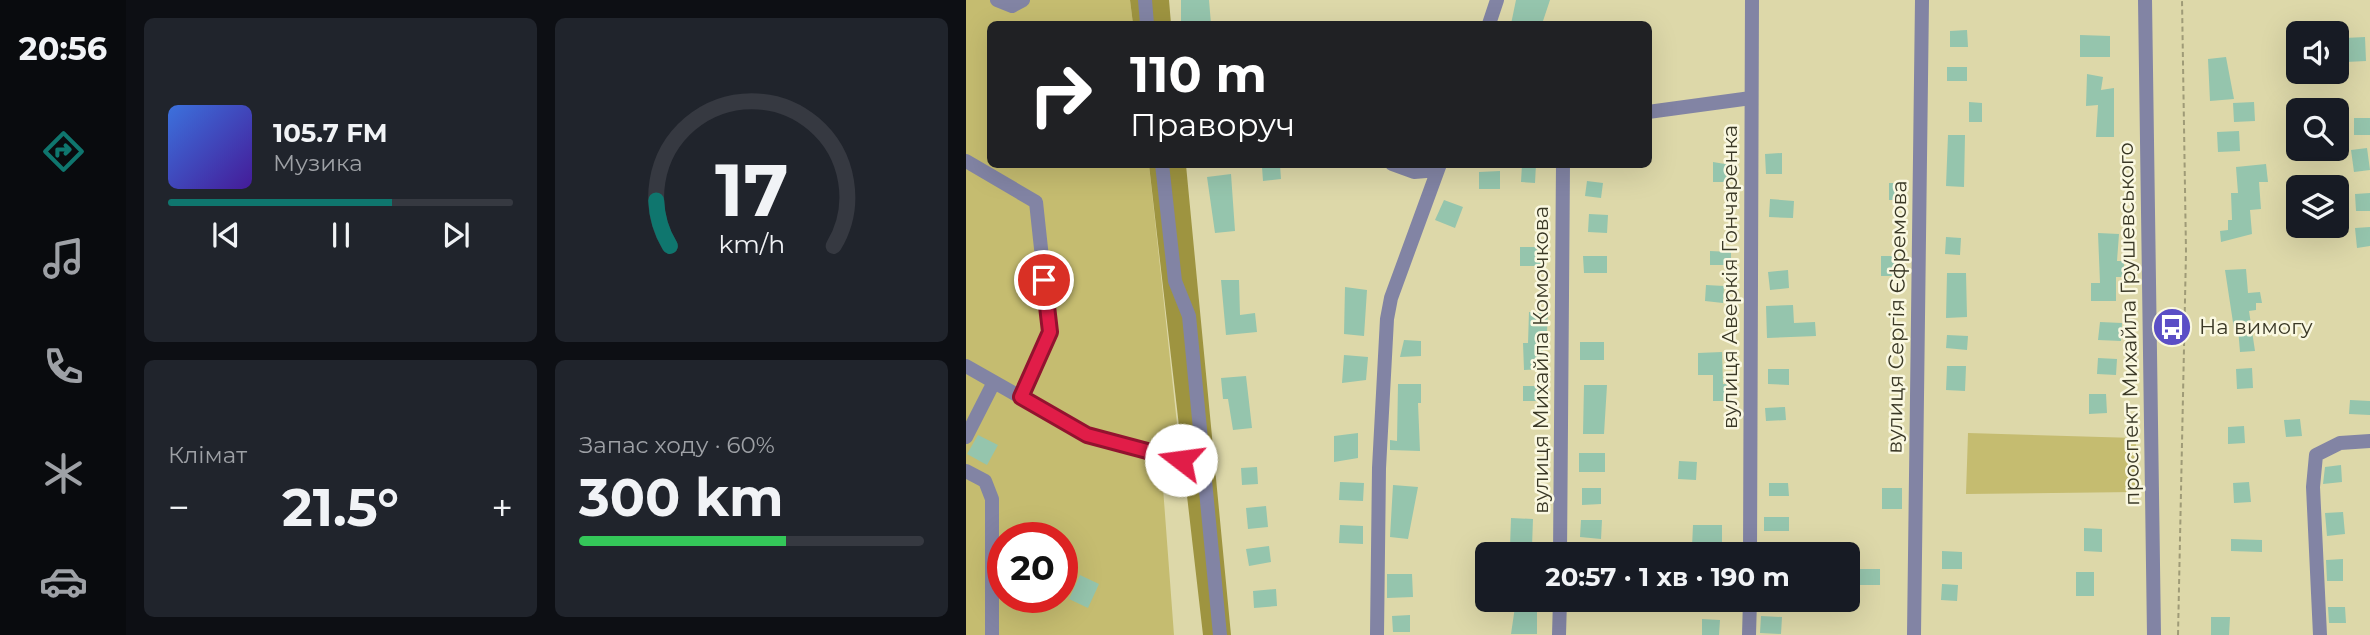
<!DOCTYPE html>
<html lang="uk">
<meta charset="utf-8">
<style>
:root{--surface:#171b24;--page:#20242c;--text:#f1f3f6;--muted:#9ea1a6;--line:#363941;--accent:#0f766e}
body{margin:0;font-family:Montserrat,sans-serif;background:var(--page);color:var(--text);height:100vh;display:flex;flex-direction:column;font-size:26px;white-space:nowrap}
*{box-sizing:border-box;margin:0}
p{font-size:23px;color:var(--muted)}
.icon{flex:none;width:38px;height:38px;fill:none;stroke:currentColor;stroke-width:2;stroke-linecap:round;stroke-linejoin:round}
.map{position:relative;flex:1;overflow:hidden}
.details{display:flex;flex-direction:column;gap:18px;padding:18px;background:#0d0f14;width:840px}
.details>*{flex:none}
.banner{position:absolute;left:21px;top:21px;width:665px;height:147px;border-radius:10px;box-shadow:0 7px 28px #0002;background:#202124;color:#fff;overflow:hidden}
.buttons{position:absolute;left:1320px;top:21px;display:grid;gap:14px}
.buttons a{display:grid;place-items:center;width:63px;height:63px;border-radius:10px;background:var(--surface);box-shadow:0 7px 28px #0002;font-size:35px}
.speed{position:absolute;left:21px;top:522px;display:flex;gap:14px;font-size:35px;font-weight:700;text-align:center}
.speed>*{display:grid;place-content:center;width:91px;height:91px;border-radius:50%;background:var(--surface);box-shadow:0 7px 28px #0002;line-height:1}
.speed .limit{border:10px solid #d22;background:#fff;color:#111}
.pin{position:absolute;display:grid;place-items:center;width:60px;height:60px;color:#fff;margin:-30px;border:4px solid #fff;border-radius:50%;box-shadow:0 2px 7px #0007}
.me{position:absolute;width:77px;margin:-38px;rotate:285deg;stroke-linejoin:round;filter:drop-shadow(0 0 5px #0008)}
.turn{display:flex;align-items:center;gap:24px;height:147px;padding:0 28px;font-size:32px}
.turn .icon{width:91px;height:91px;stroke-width:2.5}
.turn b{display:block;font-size:49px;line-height:60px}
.big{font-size:52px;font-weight:700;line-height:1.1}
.details .card{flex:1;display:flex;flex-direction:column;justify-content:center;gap:10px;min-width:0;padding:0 24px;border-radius:10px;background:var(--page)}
.details .dial{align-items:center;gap:0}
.dial svg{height:182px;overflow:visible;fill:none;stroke:var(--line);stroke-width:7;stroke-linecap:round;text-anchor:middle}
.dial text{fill:var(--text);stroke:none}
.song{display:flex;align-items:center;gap:21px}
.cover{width:84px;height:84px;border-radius:10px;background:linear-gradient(135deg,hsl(220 70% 55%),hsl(260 70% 35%))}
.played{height:7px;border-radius:4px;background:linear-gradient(90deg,var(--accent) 65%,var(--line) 65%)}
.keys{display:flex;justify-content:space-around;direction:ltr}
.heat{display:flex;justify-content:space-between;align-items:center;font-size:38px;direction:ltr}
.charge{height:10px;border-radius:5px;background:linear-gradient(90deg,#34c759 60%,var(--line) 0)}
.details .tiles{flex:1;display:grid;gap:18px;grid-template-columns:repeat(2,1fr)}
.trip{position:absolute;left:509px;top:542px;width:385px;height:70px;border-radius:10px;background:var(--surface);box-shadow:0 7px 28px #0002;font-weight:700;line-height:70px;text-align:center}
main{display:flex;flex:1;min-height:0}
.dock{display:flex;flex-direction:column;width:126px;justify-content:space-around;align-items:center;background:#090b0e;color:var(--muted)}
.dock .icon{width:49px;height:49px}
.dock .current{color:var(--accent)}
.dock b{font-size:32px;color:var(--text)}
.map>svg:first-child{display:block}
</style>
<main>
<nav class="dock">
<b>20:56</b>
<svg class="icon current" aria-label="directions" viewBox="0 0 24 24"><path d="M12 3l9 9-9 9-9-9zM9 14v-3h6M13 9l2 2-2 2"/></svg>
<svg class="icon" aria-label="music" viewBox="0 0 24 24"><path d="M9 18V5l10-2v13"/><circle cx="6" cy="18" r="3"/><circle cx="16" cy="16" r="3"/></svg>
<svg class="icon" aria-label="phone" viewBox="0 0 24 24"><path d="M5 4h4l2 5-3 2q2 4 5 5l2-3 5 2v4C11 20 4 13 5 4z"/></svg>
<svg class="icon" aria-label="climate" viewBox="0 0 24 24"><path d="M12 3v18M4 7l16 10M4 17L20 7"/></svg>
<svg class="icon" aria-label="car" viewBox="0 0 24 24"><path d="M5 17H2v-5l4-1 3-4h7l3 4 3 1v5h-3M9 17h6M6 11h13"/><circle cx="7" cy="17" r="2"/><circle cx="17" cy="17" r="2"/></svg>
</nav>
<section class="details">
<div class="tiles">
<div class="card">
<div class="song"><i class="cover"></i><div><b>105.7 FM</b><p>Музика</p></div></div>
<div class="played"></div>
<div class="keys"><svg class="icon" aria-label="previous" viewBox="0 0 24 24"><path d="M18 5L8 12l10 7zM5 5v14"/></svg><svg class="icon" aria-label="pause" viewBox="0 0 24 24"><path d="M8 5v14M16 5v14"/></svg><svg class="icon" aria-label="next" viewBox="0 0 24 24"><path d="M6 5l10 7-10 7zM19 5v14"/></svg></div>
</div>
<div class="card dial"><svg viewBox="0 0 100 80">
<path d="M14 69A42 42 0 1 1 86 69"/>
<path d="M14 69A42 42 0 0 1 8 49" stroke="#0f766e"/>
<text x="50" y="56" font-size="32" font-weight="700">17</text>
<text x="50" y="72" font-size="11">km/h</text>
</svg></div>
<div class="card"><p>Клімат</p>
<div class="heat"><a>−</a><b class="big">21.5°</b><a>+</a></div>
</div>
<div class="card"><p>Запас ходу · 60%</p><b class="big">300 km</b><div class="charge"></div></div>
</div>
</section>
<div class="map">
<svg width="1404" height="635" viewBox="0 0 1404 635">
<rect width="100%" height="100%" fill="#ddd8a9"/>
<path fill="#c5bc70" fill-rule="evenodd" d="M0 0H164L167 24H24V164L183 165 213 442 195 461 208 635H0ZM37 537H96V597H37Z
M1002 433 1170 438 1169 492 1000 494Z"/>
<path fill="#9e9440" d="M164 0H203L205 24H167Z
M183 165H220L265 635H237Z"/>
<path fill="#95c5ad" d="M215 0H243L245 24H215Z
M550 0H584L576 24H545Z
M1001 30 1002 47H984V31Z
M1114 35 1144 36V57H1114Z
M1399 37 1400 61 1380 62 1379 38Z
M1260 57 1268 99 1244 101 1242 59Z
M981 67H1001V81H981Z
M1121 74 1137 77 1135 90 1148 88V137H1130L1132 105 1120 106Z
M1003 102 1016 103V122H1003Z
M1288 102 1289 121 1268 122 1267 103Z
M1388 118H1404V135H1388Z
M1273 131 1274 151 1252 152 1251 132Z
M982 135H999L998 187 980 186Z
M1401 148 1404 170 1388 172 1385 150Z
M816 153V174H800L799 154Z
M747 162 765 165 763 182H747Z
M556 164H570L569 183 555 182Z
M1300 164 1302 182H1293L1295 209 1284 210 1286 234 1255 242 1254 231 1262 230V220H1266L1265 193H1272L1270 167Z
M314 165 315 179 297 181 296 167Z
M534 171V189H513V172Z
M265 174 269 231 249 233 241 177Z
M621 181 637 183 635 198 619 196Z
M923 183H941V200H923Z
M1404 193V211H1390L1389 194Z
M804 199 828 201 827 218 803 217Z
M478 200 497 207 489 228 469 220Z
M623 214 642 215 641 233 622 232Z
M1404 227V246L1391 248 1389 228Z
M1132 233 1153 234 1151 261H1158V277H1150V301H1125V283H1134Z
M980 237 995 238 994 255 979 254Z
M554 247H579V266H554Z
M744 251 765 252V265H744Z
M617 256H641V273H618Z
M915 256H936V276H915Z
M1280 269 1282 293 1294 292 1296 303H1290V310L1283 311 1289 351 1274 352 1272 328 1268 329 1259 270Z
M822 270 823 288 804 290 802 272Z
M981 273H1000L1001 317 980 318Z
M255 280H273L274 315 289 313 291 332 260 335Z
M740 285 758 286 757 303 739 301Z
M379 287 401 290 398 336 378 334Z
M827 305 828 323 849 322 850 336 801 338 800 306Z
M563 312 582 313 581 332H576L577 369 558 370 557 343H562Z
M1134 322 1156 323 1155 341 1132 340Z
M981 335 1002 336 1001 350 980 348Z
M438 340 455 341V356L434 357Z
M614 342H638V360H614Z
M756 352 757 384H761V401H747V375H732V353Z
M378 355 402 357 400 380 376 383Z
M1132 358 1151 359 1150 375 1131 374Z
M981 366H1000L999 391 980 390Z
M1286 368 1287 388 1271 389 1270 369Z
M802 369H823V385L802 384Z
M280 376 286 428 267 430 262 399H257L255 378Z
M432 384H455V403H452L454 451 424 450V440L431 441Z
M618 385H641L638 434H617Z
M557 386H575V401H557Z
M1123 394H1140L1141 413 1123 414Z
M1384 400 1404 401V415L1383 414Z
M819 407 820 420 800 421 799 408Z
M1334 419 1336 436 1320 437 1318 420Z
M1278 426 1279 443 1262 444V427Z
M392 433V458L368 462V436Z
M12 435 32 445 21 465 1 454Z
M613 453H639V472H613Z
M713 461 731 462 730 480 712 479Z
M1375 465 1376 482 1357 484 1359 467Z
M291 467 292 484 276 485 275 468Z
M374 482 398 483 397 501 373 500Z
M1283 482 1285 502 1268 503 1267 483Z
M803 483H822L823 496H803Z
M427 485 452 487 442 539 424 537Z
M616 488H635V504L616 505Z
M916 488H936V509H916Z
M300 506 302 527 282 529 280 508Z
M1377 512 1379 534 1361 536 1359 513Z
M798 517H823V531H798Z
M545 518 567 519 566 547H544Z
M615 520H636L635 539 614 537Z
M374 525 397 526V544L373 543Z
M727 525H756V548L726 547Z
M1118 528 1136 529V552L1118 551Z
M1265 539 1296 540V552L1265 551Z
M303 546 305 562 283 566 280 549Z
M976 551 996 552V569H976Z
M1377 559V581H1361L1360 560Z
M892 569H914V585H893Z
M1110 572H1128V596H1110Z
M421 574H446L447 597 421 598Z
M114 575 133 584 122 608 103 599Z
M976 584 992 585 991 601 975 600Z
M310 589 311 606 288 608 287 591Z
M550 600H571V634H545Z
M1362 607H1379L1380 623H1363Z
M444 615V632H427L426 616Z
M795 616 816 617 815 634 794 633Z
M1245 617H1264L1263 635H1245Z
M736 619 754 620 753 635H736Z"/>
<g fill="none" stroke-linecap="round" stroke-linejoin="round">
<path stroke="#9f9b77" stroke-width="2" stroke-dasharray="5 3.5" stroke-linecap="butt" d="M1212 635 1220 252 1216 0"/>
<path stroke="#8284a4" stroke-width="14" d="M31 0 46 6 57 0
M179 0 181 24
M1179 0 1188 635
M523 24 531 0
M682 112 785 98
M0 161 70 202 84 332 55 397
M196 164 209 281 223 316 254 635
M426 164 448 172 472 170
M0 366 121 435 238 466
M0 437 28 382
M0 471 19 481 26 499V635
M594 555 597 164
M784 555 786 0
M411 635 413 468 421 319 425 298 474 164
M593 635 594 600
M783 635 784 600
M948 635 956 0
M1354 635 1347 487 1350 455 1374 443 1404 441"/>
</g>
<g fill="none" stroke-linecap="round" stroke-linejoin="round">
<g stroke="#92132f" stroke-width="18">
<path id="route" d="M78 280 84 332 55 397 121 435 215 460"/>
</g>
<use href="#route" stroke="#e11d48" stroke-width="12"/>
</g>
<defs>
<g id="bus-disc" transform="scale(2.0125)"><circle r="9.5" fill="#5b4ec6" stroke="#faf8e1"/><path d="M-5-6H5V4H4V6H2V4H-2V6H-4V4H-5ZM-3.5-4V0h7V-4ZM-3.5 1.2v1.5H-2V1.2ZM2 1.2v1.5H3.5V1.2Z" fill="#fff"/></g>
</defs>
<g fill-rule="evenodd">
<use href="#bus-disc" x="1206" y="327"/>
</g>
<g text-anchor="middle" stroke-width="5" stroke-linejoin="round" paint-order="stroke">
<g font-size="21" fill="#3a3826" stroke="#faf8e1">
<text transform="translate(764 277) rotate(-90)" y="7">вулиця Аверкія Гончаренка</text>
<text transform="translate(931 317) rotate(-89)" y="7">вулиця Сергія Єфремова</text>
<text transform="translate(1163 324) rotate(-91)" y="7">проспект Михайла Грушевського</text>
<text transform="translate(575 360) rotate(-90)" y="7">вулиця Михайла Комочкова</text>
</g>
<g font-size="21" fill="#3a3826" stroke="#faf8e1" text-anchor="start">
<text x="1233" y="334">На вимогу</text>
</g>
</g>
</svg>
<div class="buttons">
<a><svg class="icon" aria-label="sound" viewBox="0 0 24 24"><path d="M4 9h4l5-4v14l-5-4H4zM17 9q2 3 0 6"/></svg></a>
<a><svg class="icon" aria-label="search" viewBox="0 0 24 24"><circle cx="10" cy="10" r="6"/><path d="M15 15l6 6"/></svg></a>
<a><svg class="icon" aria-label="layers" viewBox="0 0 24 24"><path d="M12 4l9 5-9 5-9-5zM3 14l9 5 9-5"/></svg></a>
</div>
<div class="speed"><div class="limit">20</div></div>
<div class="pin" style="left:78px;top:280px;background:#d93025"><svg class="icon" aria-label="arrive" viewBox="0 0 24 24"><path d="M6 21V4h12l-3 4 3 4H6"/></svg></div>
<svg class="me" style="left:215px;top:460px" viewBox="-20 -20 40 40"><circle r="19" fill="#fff"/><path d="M0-13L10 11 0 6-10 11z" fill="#e11d48"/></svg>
<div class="trip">20:57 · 1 хв · 190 m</div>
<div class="banner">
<div class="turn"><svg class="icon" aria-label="right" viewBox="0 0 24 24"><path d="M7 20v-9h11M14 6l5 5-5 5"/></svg><div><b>110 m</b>Праворуч</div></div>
</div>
</div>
</main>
